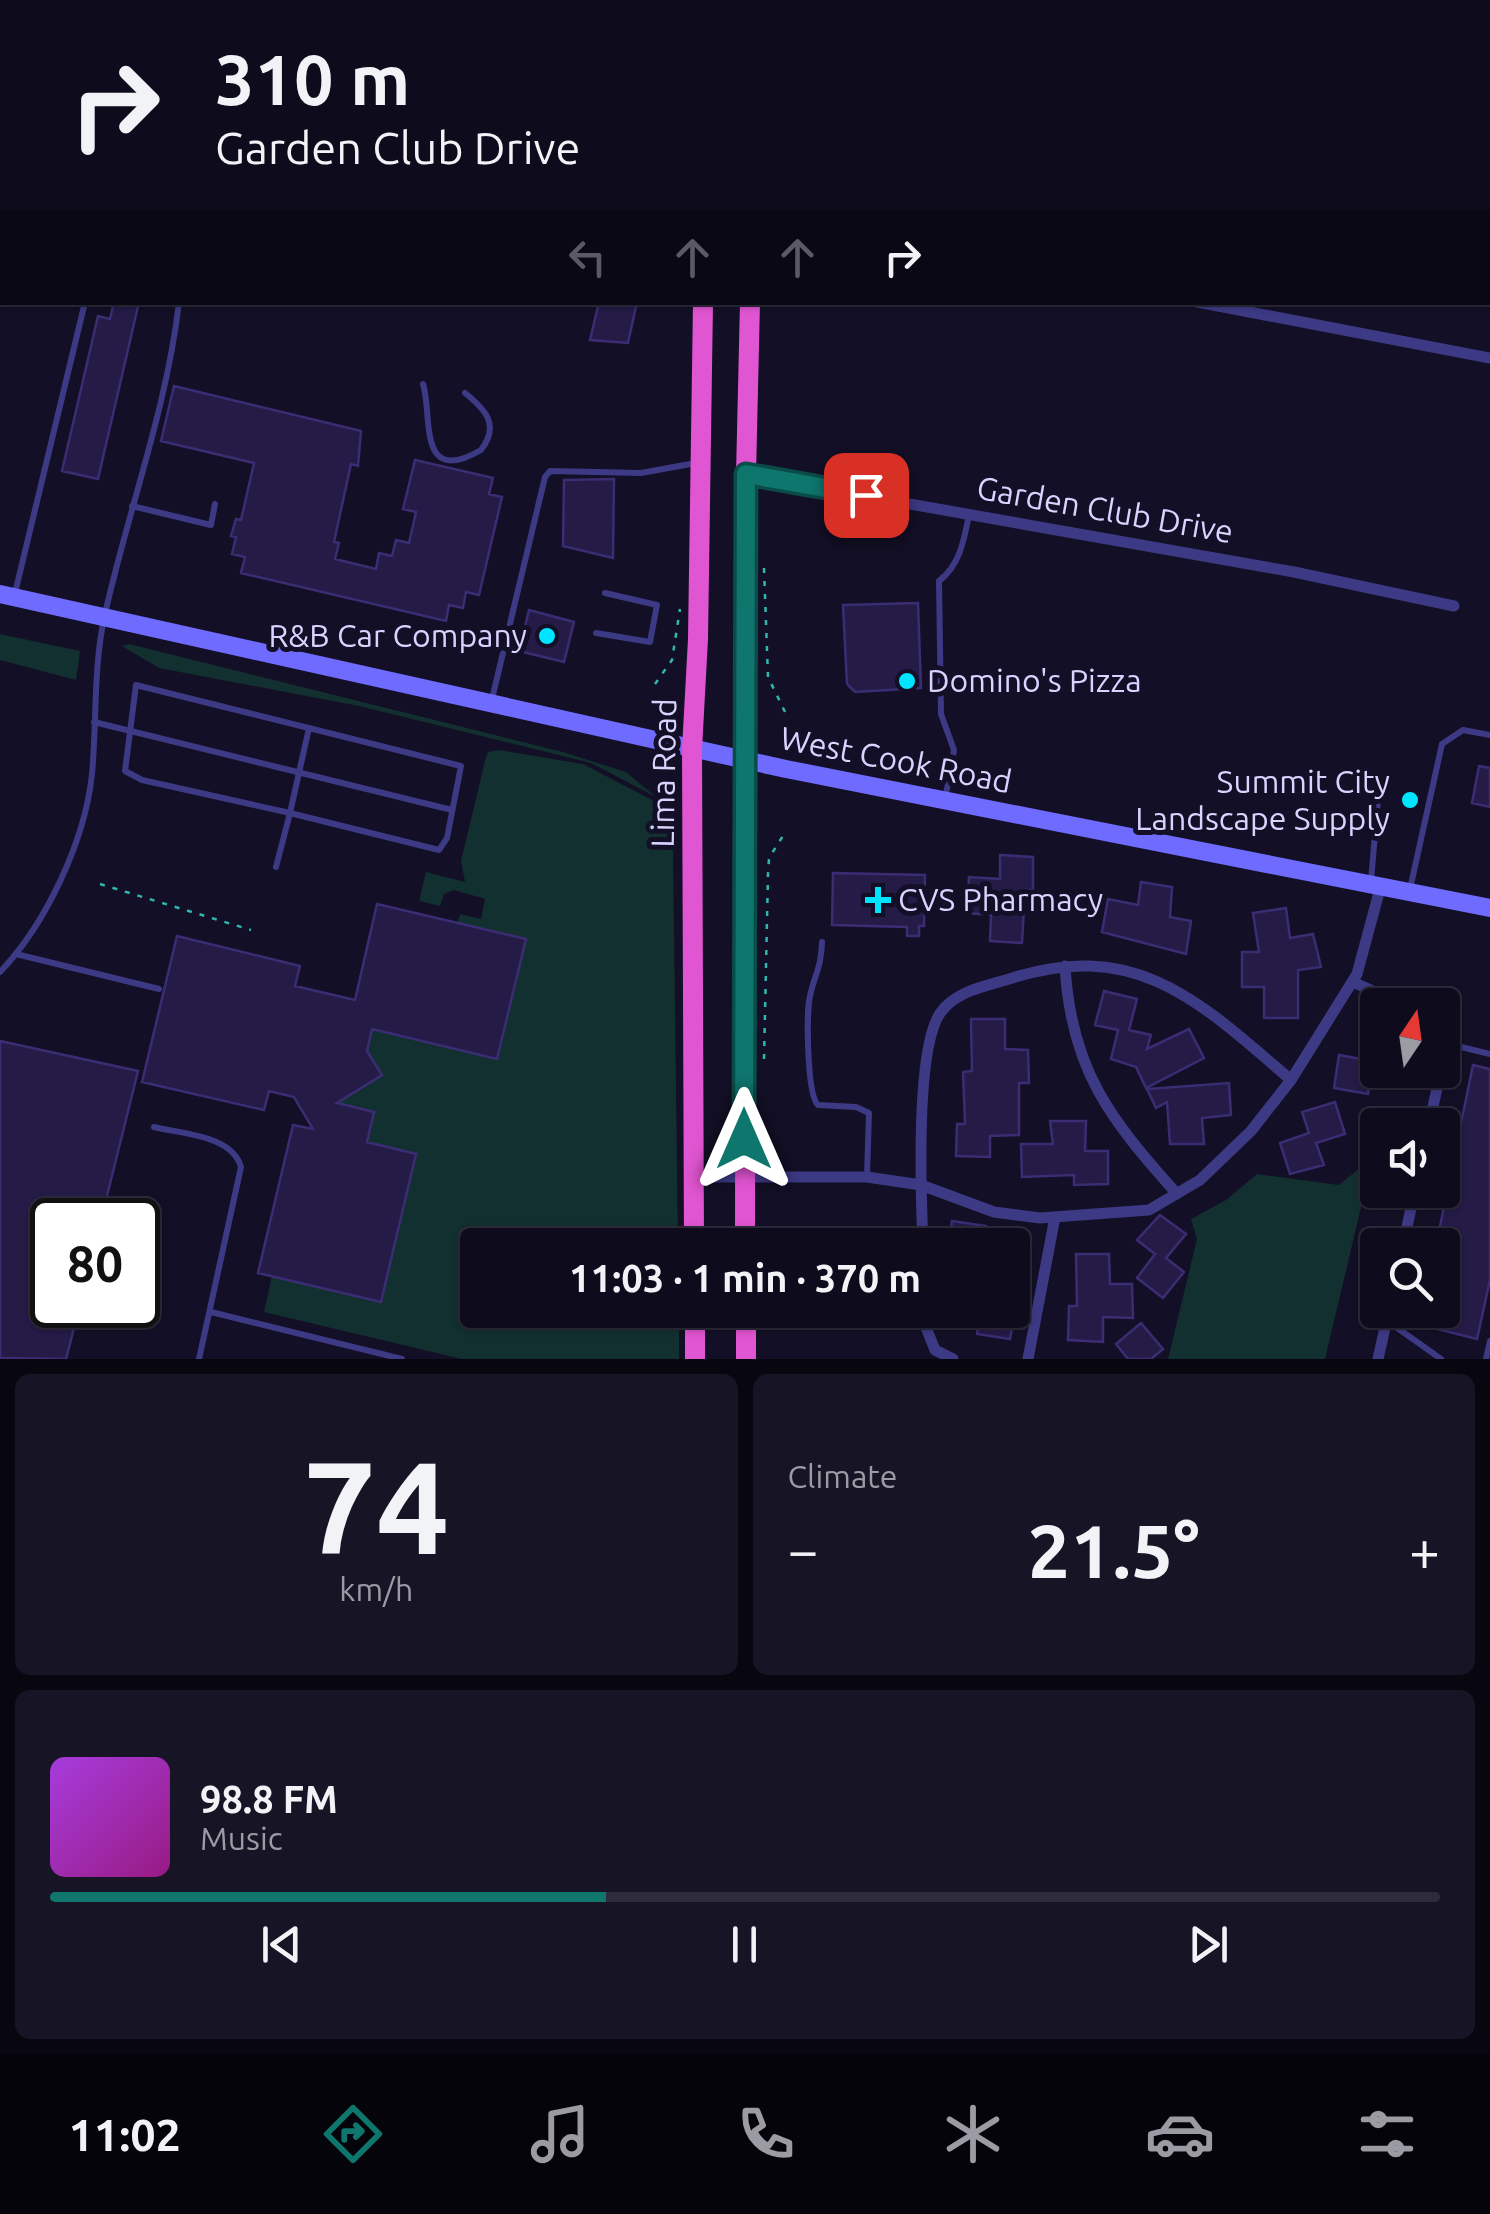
<!DOCTYPE html>
<meta charset="utf-8">
<style>
:root{--surface:#0e0b1c;--page:#171425;--text:#f1f3f6;--muted:#9b9ba3;--line:#2e2b3b;--accent:#0f766e}
body{margin:0;font-family:Ubuntu,sans-serif;background:var(--page);color:var(--text);height:100vh;display:flex;flex-direction:column;font-size:38px;white-space:nowrap}
*{box-sizing:border-box;margin:0}
p{font-size:32px;color:var(--muted)}
.icon{flex:none;width:55px;height:55px;fill:none;stroke:currentColor;stroke-width:2;stroke-linecap:round;stroke-linejoin:round}
.map{position:relative;height:1359px;overflow:hidden}
.side{display:flex;flex-direction:column;gap:15px;padding:15px;background:#08060f;flex:1}
.side>*{flex:none}
.top-card{position:absolute;left:0px;top:0px;width:1490px;height:305px;box-shadow:0 2px 8px #0004,0 0 0 2px var(--line);background:#0e0b1c;color:var(--text);overflow:hidden}
.needle{width:65px;rotate:13deg}
.fabs{position:absolute;left:1360px;top:988px;display:grid;gap:20px}
.fabs a{display:grid;place-items:center;width:100px;height:100px;border-radius:10px;background:var(--surface);box-shadow:0 2px 8px #0004,0 0 0 2px var(--line);font-size:50px}
.speed{position:absolute;left:30px;top:1198px;display:flex;gap:20px;font-size:50px;font-weight:700;text-align:center}
.speed>*{display:grid;place-content:center;width:130px;height:130px;border-radius:50%;background:var(--surface);box-shadow:0 2px 8px #0004,0 0 0 2px var(--line);line-height:1}
.speed .limit{border:5px solid #111;border-radius:15px;background:#fff;color:#111}
.pin{position:absolute;display:grid;place-items:center;width:85px;height:85px;color:#fff;margin:-42px;border-radius:20px;box-shadow:0 5px 15px #0006}
.me{position:absolute;width:110px;margin:-55px;rotate:0deg;stroke-linejoin:round;filter:drop-shadow(0 0 8px #0008)}
.turn{display:flex;align-items:center;gap:35px;height:210px;padding:0 50px;font-size:45px}
.turn .icon{width:130px;height:130px;stroke-width:2.5}
.turn b{display:block;font-size:70px;line-height:85px}
.lanes{display:flex;align-items:center;height:95px;padding:0 50px;background:#0003;justify-content:center;gap:50px;direction:ltr}
.lanes .off{opacity:.35}
.big{font-size:75px;font-weight:700;line-height:1.1}
.side .tile{flex:1;display:flex;flex-direction:column;justify-content:center;gap:15px;min-width:0;padding:0 35px;border-radius:15px;background:var(--page)}
.side .dial{align-items:center;gap:0}
.dial b{font-size:130px;line-height:1}
.song{display:flex;align-items:center;gap:30px}
.cover{width:120px;height:120px;border-radius:15px;background:linear-gradient(135deg,hsl(280 70% 55%),hsl(310 70% 35%))}
.played{height:10px;border-radius:5px;background:linear-gradient(90deg,var(--accent) 40%,var(--line) 40%)}
.keys{display:flex;justify-content:space-around;direction:ltr}
.heat{display:flex;justify-content:space-between;align-items:center;font-size:55px;direction:ltr}
.side .tiles{flex:1;display:grid;gap:15px;grid-template-columns:1fr 1fr}
.tile:last-child{grid-column:span 2}
.trip{position:absolute;left:460px;top:1228px;width:570px;height:100px;border-radius:10px;background:var(--surface);box-shadow:0 2px 8px #0004,0 0 0 2px var(--line);font-weight:700;line-height:100px;text-align:center}
.dock{display:flex;height:160px;justify-content:space-around;align-items:center;background:#06040b;color:var(--muted)}
.dock .icon{width:70px;height:70px}
.dock .active{color:var(--accent)}
.dock b{font-size:45px;color:var(--text)}
.map>svg:first-child{display:block}
</style>
<div class="map">
<svg width="1490" height="1359" viewBox="0 0 1490 1359">
<rect width="100%" height="100%" fill="#130f26"/>
<path fill="#12302f" d="M0 634 80 651 76 680 0 660Z
M129 644 563 752 626 772 656 797 591 763 359 706 159 668 122 646Z
M499 750 583 764 656 802 673 850 678 1245H478V1310H679V1359H462L264 1312 272 1276 382 1301 416 1155 367 1142 337 1103 367 1051 372 1029 497 1058 526 939 457 924 460 914 481 919 485 899 454 890 444 894 440 906 419 901 426 872 465 882 461 861 485 761 488 752Z
M1373 1157 1325 1359H1168L1197 1239 1191 1219 1226 1200 1257 1174 1339 1185Z"/>
<path fill="#241b47" stroke="#3b2d73" stroke-width="2.5" d="M114 302H139L98 479 62 471 98 316 110 319Z
M599 302H637L628 343 590 340Z
M174 386 361 431 358 466 351 464 334 542 339 543 335 559 376 569 379 553 392 556 396 540 409 543 416 512 403 509 415 460 493 478 489 494 502 497 479 595 466 592 463 608 449 605 446 621 241 573 245 557 232 554 236 537 231 536 236 519 241 520 254 463 161 441Z
M614 479 613 558 563 546 564 480Z
M918 603 921 688 855 692 847 684 843 605Z
M529 610 574 622 564 662 519 651Z
M1479 766 1490 768V807L1472 803Z
M1000 855 1033 857V890H1025L1022 943 990 941 991 915 967 913 969 877 1000 879Z
M833 873 925 875 924 926H919V936H907V927L832 925Z
M1141 882 1172 887 1170 917 1191 921 1186 954 1102 932 1108 899 1138 905Z
M377 904 526 939 497 1059 372 1029 367 1051 382 1075 337 1103 374 1112 367 1142 416 1154 381 1302 258 1273 293 1125 313 1129 294 1097 269 1091 264 1110 142 1082 177 936 300 966 295 986 355 1000Z
M1286 908 1290 938 1313 934 1321 967 1298 970V1018H1264V987H1242V952H1259L1253 913Z
M1104 991 1137 999 1129 1030 1151 1035 1147 1049 1189 1029 1204 1058 1146 1088 1136 1067 1111 1059 1118 1030 1095 1025Z
M971 1019H1005V1049L1028 1050 1029 1083H1019V1135L990 1136V1157L956 1156 957 1124H965L963 1072 972 1071Z
M0 1041 138 1071 101 1220H52V1305H80L66 1359 0 1358Z
M1339 1055 1372 1061 1368 1094 1334 1088Z
M1473 1065 1490 1069V1280L1477 1339 1421 1325 1423 1310H1442V1236H1438Z
M1229 1083 1231 1115 1202 1118 1204 1144H1170L1167 1102 1156 1108 1147 1089Z
M1335 1102 1345 1134 1316 1143 1324 1165 1290 1174 1280 1143 1309 1133 1302 1112Z
M1050 1121H1086L1085 1151H1108V1184L1074 1185V1175L1022 1177 1021 1144H1053Z
M1160 1215 1186 1234 1166 1258 1184 1272 1163 1298 1137 1278 1155 1254 1137 1240Z
M952 1221 986 1226 983 1245H949Z
M1076 1254H1109L1110 1284H1132L1133 1318 1103 1317V1342L1068 1340 1069 1306H1077Z
M980 1310H1015L1010 1339 977 1334Z
M1141 1323 1163 1349 1151 1359H1128L1116 1344Z"/>
<g fill="none" stroke-linecap="round" stroke-linejoin="round">
<path stroke="#2fb8b0" stroke-width="2.5" stroke-dasharray="5 8" stroke-linecap="butt" d="M764 568 768 677 785 712
M655 684 672 660 680 609
M659 800 674 846
M100 884 251 930
M764 1059 768 874 769 858 786 831"/>
<path stroke="#3d3a85" stroke-width="6" d="M423 384C433 414 416 488 481 450 500 425 486 410 465 393
M132 506 211 525 215 504
M15 593 85 302
M596 633 650 642 657 605 605 593
M492 699 545 477 550 471 641 473 696 463
M94 722 452 810
M945 800 954 750 941 714 939 581C960 565 964 540 969 515
M276 867 290 813 439 850 447 838 461 766 136 685 125 771 142 780 290 813 309 728
M1371 881 1378 799
M1410 889 1442 744 1463 730 1490 735
M822 942C821 969 815 973 810 996 806 1013 807 1095 818 1105L856 1107 869 1113 867 1176
M16 954 159 989
M0 972C46 924 85 841 92 774 97 721 93 667 105 614 128 511 167 408 179 302
M1449 1044 1490 1054
M154 1127C182 1134 232 1135 241 1167L199 1359
M211 1312 402 1359
M1386 1320 1441 1359
M1486 1359 1490 1341"/>
<path stroke="#3d3a85" stroke-width="11" d="M32 0 42 2
M1153 0 1166 2
M1488 67H1490
M1197 302 1490 358
M746 475 1294 572 1454 606
M1065 966C1071 1070 1110 1119 1177 1194
M1353 982 1403 1005
M1442 1038 1449 1044 1442 1066
M1429 1125 1441 1070
M693 1177H867L921 1185 994 1212 1040 1218 1149 1210 1200 1180 1251 1131 1291 1080 1357 974 1381 885
M923 1245C921 1198 915 1047 941 1012 956 991 986 986 1009 979 1137 937 1201 1003 1291 1080
M1403 1245 1415 1190
M919 1310 935 1350 953 1359
M1028 1359 1055 1217
M1378 1359 1389 1310"/>
<path stroke="#6f6bff" stroke-width="18" d="M0 594 786 769 1490 908"/>
<path stroke="#e055d1" stroke-width="20" d="M729 2V0
M773 2 774 0
M694 1245 692 749 698 639 703 302
M745 1245 746 475 750 302
M695 1310V1359
M746 1310V1359"/>
</g>
<g fill="none" stroke-linecap="round" stroke-linejoin="round">
<g stroke="#0a4d48" stroke-width="25">
<path id="route" d="M744 1139 746 474 866 495"/>
</g>
<use href="#route" stroke="#0f766e" stroke-width="18"/>
</g>
<g fill="#00e5ff" stroke="#130f26" stroke-width="4">
<circle cx="547" cy="636" r="10"/>
<circle cx="907" cy="681" r="10"/>
<circle cx="1410" cy="800" r="10"/>
<path d="M873 885h10v10h10v10h-10v10h-10v-10h-10v-10h10z"/>
</g>
<g text-anchor="middle" stroke-width="10" stroke-linejoin="round" paint-order="stroke">
<g font-size="32" fill="#d9d4ff" stroke="#130f26">
<text transform="translate(1105 510) rotate(10)" y="11">Garden Club Drive</text>
<text transform="translate(896 760) rotate(11)" y="11">West Cook Road</text>
<text transform="translate(664 773) rotate(-89)" y="11">Lima Road</text>
</g>
<g font-size="32" fill="#d9d4ff" stroke="#130f26" text-anchor="end">
<text x="527" y="647">R&amp;B Car Company</text>
<text x="927" y="692" text-anchor="start">Domino's Pizza</text>
<text x="1390" y="793">Summit City<tspan x="1390" dy="37">Landscape Supply</tspan></text>
<text x="898" y="911" text-anchor="start">CVS Pharmacy</text>
</g>
</g>
</svg>
<div class="fabs">
<a><svg class="needle" viewBox="-14 -14 28 28"><path d="M0-13l5 13h-10z" fill="#e53935"/><path d="M0 13l5-13h-10z" fill="#9b9ba3"/></svg></a>
<a><svg class="icon" aria-label="sound" viewBox="0 0 24 24"><path d="M4 9h4l5-4v14l-5-4H4zM17 9q2 3 0 6"/></svg></a>
<a><svg class="icon" aria-label="search" viewBox="0 0 24 24"><circle cx="10" cy="10" r="6"/><path d="M15 15l6 6"/></svg></a>
</div>
<div class="speed"><div class="limit">80</div></div>
<div class="pin" style="left:866px;top:495px;background:#d93025"><svg class="icon" aria-label="arrive" viewBox="0 0 24 24"><path d="M6 21V4h12l-3 4 3 4H6"/></svg></div>
<svg class="me" style="left:744px;top:1139px" viewBox="-20 -20 40 40"><path d="M0-17L14 15 0 8-14 15z" fill="#0f766e" stroke="#fff" stroke-width="4"/></svg>
<div class="trip">11:03 · 1 min · 370 m</div>
<div class="top-card">
<div class="turn"><svg class="icon" aria-label="right" viewBox="0 0 24 24"><path d="M7 20v-9h11M14 6l5 5-5 5"/></svg><div><b>310 m</b>Garden Club Drive</div></div>
<div class="lanes"><svg class="icon off" aria-label="left" viewBox="0 0 24 24"><path d="M17 20v-9H6M10 6l-5 5 5 5"/></svg><svg class="icon off" aria-label="ahead" viewBox="0 0 24 24"><path d="M12 20V5M6 11l6-6 6 6"/></svg><svg class="icon off" aria-label="ahead" viewBox="0 0 24 24"><path d="M12 20V5M6 11l6-6 6 6"/></svg><svg class="icon" aria-label="right" viewBox="0 0 24 24"><path d="M7 20v-9h11M14 6l5 5-5 5"/></svg></div>
</div>
</div>
<section class="side">
<div class="tiles">
<div class="tile dial"><b>74</b><p>km/h</p></div>
<div class="tile"><p>Climate</p>
<div class="heat"><a>−</a><b class="big">21.5°</b><a>+</a></div>
</div>
<div class="tile">
<div class="song"><i class="cover"></i><div><b>98.8 FM</b><p>Music</p></div></div>
<div class="played"></div>
<div class="keys"><svg class="icon" aria-label="previous" viewBox="0 0 24 24"><path d="M18 5L8 12l10 7zM5 5v14"/></svg><svg class="icon" aria-label="pause" viewBox="0 0 24 24"><path d="M8 5v14M16 5v14"/></svg><svg class="icon" aria-label="next" viewBox="0 0 24 24"><path d="M6 5l10 7-10 7zM19 5v14"/></svg></div>
</div>
</div>
</section>
<nav class="dock">
<b>11:02</b>
<svg class="icon active" aria-label="directions" viewBox="0 0 24 24"><path d="M12 3l9 9-9 9-9-9zM9 14v-3h6M13 9l2 2-2 2"/></svg>
<svg class="icon" aria-label="music" viewBox="0 0 24 24"><path d="M9 18V5l10-2v13"/><circle cx="6" cy="18" r="3"/><circle cx="16" cy="16" r="3"/></svg>
<svg class="icon" aria-label="phone" viewBox="0 0 24 24"><path d="M5 4h4l2 5-3 2q2 4 5 5l2-3 5 2v4C11 20 4 13 5 4z"/></svg>
<svg class="icon" aria-label="climate" viewBox="0 0 24 24"><path d="M12 3v18M4 7l16 10M4 17L20 7"/></svg>
<svg class="icon" aria-label="car" viewBox="0 0 24 24"><path d="M5 17H2v-5l4-1 3-4h7l3 4 3 1v5h-3M9 17h6M6 11h13"/><circle cx="7" cy="17" r="2"/><circle cx="17" cy="17" r="2"/></svg>
<svg class="icon" aria-label="filters" viewBox="0 0 24 24"><path d="M4 7h16M4 17h16"/><circle cx="9" cy="7" r="2"/><circle cx="15" cy="17" r="2"/></svg>
</nav>
